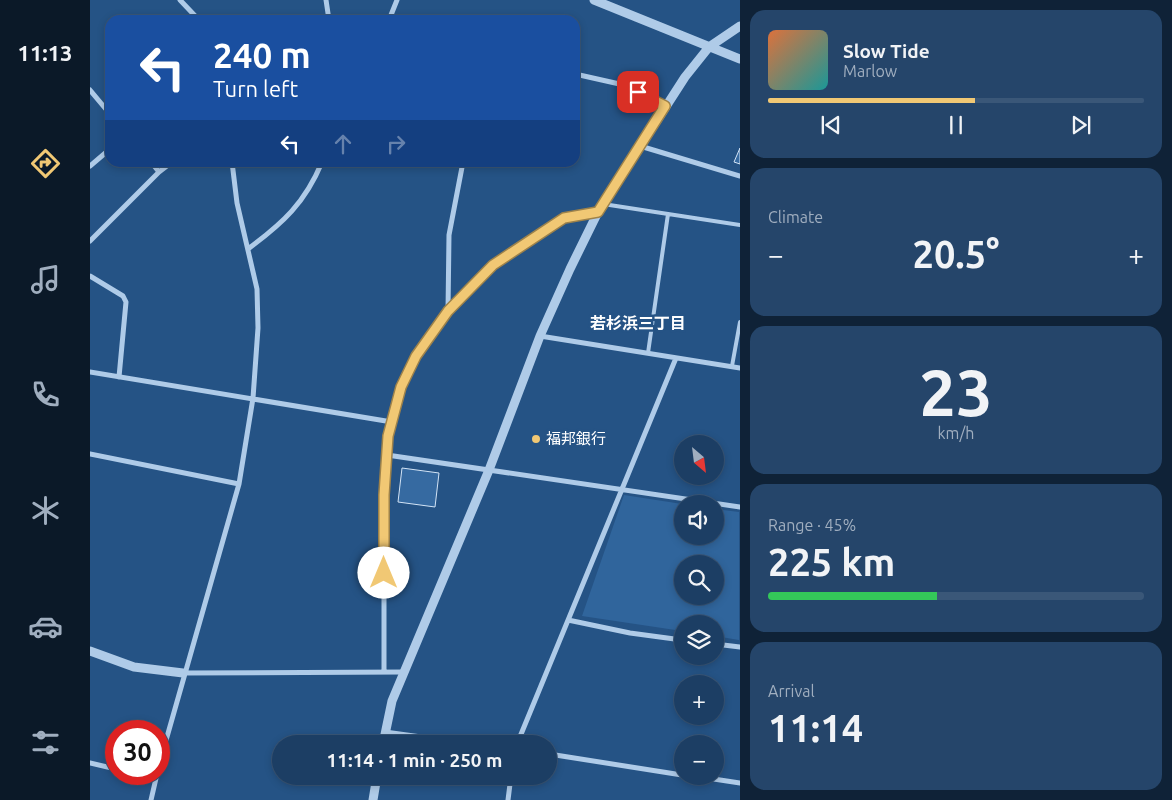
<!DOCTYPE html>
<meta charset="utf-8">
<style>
:root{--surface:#1c3e64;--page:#25456a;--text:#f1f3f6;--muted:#a0aebf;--line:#3a5778;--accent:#f1c874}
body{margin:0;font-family:Ubuntu,"Noto Sans JP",sans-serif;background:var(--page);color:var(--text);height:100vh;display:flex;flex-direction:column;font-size:19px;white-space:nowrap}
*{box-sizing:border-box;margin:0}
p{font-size:16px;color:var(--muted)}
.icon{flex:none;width:28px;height:28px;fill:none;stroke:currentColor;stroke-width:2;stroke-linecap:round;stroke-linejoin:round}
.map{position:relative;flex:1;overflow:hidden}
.drawer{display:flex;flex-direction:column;gap:10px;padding:10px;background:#0f2237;width:432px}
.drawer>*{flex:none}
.hud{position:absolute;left:15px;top:15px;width:475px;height:152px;border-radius:15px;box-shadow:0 2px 8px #0003,0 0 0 1px var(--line);background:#1a4fa0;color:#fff;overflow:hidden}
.needle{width:32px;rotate:152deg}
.fabs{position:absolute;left:584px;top:435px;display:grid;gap:10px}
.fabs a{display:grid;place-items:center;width:50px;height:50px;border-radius:50%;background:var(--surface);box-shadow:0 2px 8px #0003,0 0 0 1px var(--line);font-size:25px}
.speed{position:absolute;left:15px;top:720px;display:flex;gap:10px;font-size:25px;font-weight:700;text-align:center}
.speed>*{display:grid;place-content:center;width:65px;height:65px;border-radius:50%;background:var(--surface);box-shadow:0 2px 8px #0003,0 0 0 1px var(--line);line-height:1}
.speed .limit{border:8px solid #d22;background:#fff;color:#111}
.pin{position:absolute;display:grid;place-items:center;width:42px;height:42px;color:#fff;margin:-21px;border-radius:10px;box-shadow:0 2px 8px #0006}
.me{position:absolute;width:55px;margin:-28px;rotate:0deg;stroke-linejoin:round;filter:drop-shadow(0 0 4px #0008)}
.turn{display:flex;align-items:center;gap:18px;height:105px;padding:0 25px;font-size:22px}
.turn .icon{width:65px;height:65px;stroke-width:2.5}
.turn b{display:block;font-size:35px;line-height:42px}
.lanes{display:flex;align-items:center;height:48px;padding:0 25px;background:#0003;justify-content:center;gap:25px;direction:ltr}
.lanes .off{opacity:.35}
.big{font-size:38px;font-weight:700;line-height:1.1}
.drawer .card{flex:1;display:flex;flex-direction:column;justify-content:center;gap:8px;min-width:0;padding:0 18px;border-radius:15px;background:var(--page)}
.drawer .dial{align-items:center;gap:0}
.dial b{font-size:65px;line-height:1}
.song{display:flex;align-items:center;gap:15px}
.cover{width:60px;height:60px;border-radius:8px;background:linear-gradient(135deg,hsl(20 70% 55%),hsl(180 70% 35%))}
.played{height:5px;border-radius:2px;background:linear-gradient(90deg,var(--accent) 55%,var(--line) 55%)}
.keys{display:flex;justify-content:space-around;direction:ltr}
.heat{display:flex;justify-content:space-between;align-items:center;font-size:28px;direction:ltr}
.charge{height:8px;border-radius:4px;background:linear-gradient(90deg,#34c759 45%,var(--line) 0)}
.trip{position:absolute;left:182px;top:735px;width:285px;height:50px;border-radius:25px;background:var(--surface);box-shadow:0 2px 8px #0003,0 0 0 1px var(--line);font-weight:700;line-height:50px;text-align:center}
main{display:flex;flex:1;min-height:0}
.tabs{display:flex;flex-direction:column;width:90px;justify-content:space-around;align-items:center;background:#0b1928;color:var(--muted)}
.tabs .icon{width:35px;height:35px}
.tabs .current{color:var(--accent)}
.tabs b{font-size:22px;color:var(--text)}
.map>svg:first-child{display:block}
</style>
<main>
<nav class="tabs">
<b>11:13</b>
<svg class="icon current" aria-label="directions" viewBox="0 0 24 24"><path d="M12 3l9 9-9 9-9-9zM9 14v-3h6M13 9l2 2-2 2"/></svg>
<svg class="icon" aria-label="music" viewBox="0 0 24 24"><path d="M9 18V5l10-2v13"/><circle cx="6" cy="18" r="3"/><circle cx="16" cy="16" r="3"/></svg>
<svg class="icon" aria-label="phone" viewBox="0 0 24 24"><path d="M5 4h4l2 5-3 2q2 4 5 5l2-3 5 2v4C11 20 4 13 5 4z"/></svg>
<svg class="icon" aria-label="climate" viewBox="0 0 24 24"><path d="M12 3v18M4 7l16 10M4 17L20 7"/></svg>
<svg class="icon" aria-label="car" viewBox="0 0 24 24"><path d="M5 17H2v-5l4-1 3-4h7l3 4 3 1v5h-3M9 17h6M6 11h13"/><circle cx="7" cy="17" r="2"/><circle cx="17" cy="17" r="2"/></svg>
<svg class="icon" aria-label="filters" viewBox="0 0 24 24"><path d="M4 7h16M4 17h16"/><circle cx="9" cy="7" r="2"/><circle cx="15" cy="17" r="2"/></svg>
</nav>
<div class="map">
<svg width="650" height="800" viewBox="0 0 650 800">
<rect width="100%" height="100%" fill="#255385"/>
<path fill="#30659c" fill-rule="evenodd" d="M534 495 592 504V536H625V509L649 512V640L625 636V624H592V631L492 616ZM592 564H625V596H592Z"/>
<path fill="#366aa1" stroke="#d3e4f6" d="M650 148V164L644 162Z
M312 468 349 473 345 507 308 502Z"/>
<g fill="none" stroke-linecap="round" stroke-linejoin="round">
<path stroke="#afcbe8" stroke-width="4" d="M513 204 650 225
M558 353 578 214
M642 366 650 322"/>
<path stroke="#afcbe8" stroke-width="5" d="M90 0 109 20
M236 0 239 20
M299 20 307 0
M485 74 534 85 575 106
M0 90 20 114
M550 146 650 176
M61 162 69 172
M0 166 20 149
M0 241 69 172 82 162
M158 249C193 223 215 203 232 162
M0 276 33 296 36 302 29 377
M358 311 359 235 373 162
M450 336 650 368
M0 372 302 422
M0 454 149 484
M297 455 650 507
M478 620 540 633 592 640
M625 644 650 647
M294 671V495L298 436 311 387 326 356 358 311 403 265 474 218 508 212
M93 673 314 672
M295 732 382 744
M427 744 586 358
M459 754 592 775
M0 763 26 769
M69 765 149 484 163 398 168 328 167 289 147 203 142 162
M47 774 66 778
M604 776 650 783
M61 800 67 774
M418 800 421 776"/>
<path stroke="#afcbe8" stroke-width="9" d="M504 0 650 59
M0 651 44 667 93 673
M293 744 302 701 399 470 450 336 480 269 508 212 595 77 619 47 650 26
M283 800 287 776"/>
</g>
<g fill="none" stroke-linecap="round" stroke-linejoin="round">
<g stroke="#9d824b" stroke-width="12">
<path id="route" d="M294 573V495L298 436 311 387 326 356 358 311 403 265 474 218 508 212 575 106 548 92"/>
</g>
<use href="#route" stroke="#f1c874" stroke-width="9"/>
</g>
<circle fill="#f1c874" stroke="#255385" stroke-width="2" cx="446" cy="439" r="5"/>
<g text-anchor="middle" stroke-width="5" stroke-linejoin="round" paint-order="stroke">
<g font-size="15" fill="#fff" stroke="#255385" text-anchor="start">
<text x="456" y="444">福邦銀行</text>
</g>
<g font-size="16" font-weight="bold" fill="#fff" stroke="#255385">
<text x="548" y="329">若杉浜三丁目</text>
</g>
</g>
</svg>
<div class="fabs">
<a><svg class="needle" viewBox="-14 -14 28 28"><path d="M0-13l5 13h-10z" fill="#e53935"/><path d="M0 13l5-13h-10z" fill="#a0aebf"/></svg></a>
<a><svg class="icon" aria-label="sound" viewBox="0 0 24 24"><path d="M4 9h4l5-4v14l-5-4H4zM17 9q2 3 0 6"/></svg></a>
<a><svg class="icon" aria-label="search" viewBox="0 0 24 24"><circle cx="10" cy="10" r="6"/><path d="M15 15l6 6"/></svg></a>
<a><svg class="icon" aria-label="layers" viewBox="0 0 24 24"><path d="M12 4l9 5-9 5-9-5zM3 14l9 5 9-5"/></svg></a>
<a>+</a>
<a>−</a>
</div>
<div class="speed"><div class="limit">30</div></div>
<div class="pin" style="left:548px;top:92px;background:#d93025"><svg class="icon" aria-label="arrive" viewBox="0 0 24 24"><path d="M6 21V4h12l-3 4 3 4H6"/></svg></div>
<svg class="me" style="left:294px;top:573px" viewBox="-20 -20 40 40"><circle r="19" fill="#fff"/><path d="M0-13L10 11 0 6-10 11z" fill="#f1c874"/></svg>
<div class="trip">11:14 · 1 min · 250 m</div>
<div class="hud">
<div class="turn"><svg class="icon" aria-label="left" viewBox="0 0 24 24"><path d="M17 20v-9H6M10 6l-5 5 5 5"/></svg><div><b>240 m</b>Turn left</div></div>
<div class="lanes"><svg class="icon" aria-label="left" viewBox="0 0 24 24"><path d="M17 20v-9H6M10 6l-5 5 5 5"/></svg><svg class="icon off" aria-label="ahead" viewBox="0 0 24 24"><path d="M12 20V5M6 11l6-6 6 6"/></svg><svg class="icon off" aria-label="right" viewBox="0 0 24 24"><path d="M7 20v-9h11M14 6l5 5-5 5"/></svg></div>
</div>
</div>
<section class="drawer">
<div class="card">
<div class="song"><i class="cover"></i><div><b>Slow Tide</b><p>Marlow</p></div></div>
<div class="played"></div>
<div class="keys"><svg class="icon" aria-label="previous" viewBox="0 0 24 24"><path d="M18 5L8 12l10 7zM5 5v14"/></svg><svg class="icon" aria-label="pause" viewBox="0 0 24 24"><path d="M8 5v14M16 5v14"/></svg><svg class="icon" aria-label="next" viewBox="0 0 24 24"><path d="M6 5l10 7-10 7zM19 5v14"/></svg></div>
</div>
<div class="card"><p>Climate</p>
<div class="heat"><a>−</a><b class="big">20.5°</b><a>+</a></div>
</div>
<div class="card dial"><b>23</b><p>km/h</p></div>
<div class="card"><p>Range · 45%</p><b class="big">225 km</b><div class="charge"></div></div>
<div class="card"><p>Arrival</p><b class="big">11:14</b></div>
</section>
</main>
